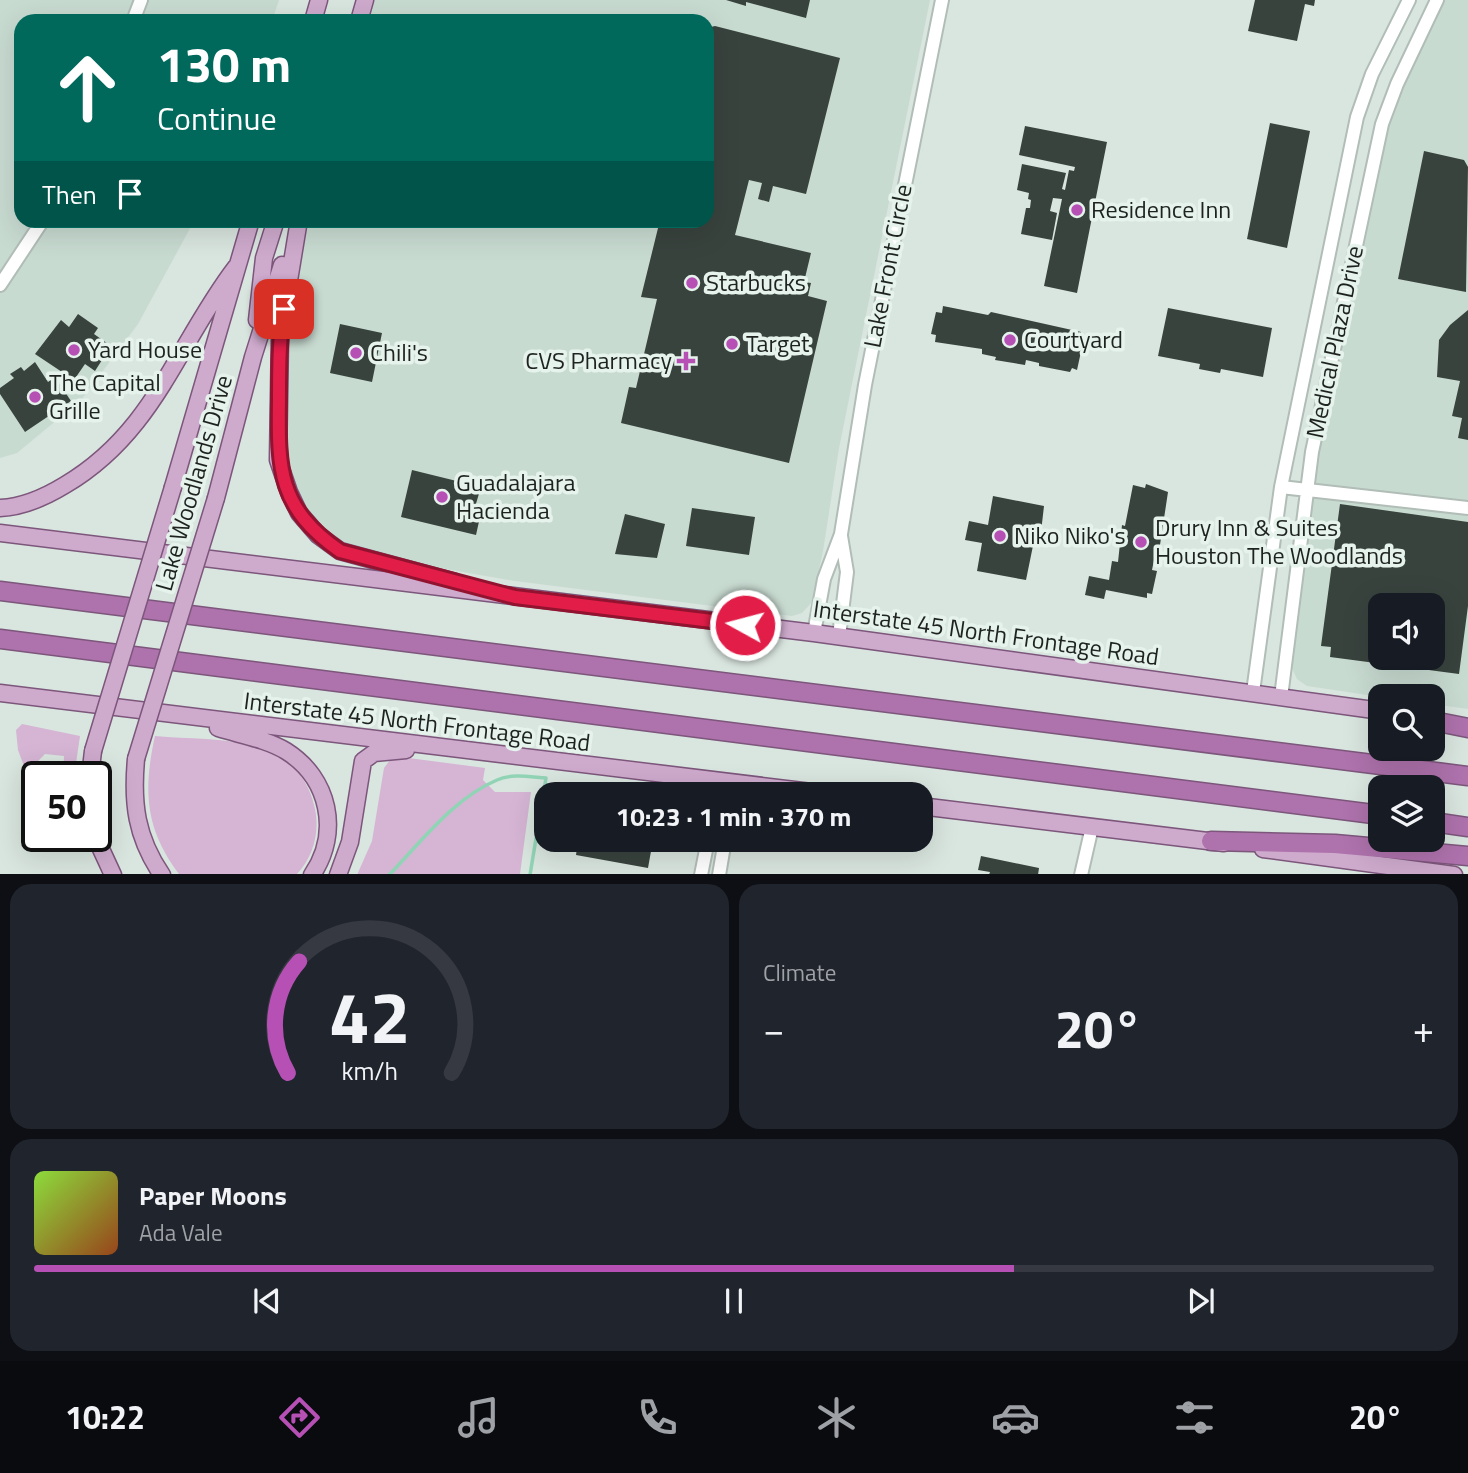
<!DOCTYPE html>
<meta charset="utf-8">
<style>
:root{--surface:#171b24;--page:#20242c;--text:#f1f3f6;--muted:#9ea1a6;--line:#363941;--accent:#b650b5}
body{margin:0;font-family:"Titillium Web",sans-serif;background:var(--page);color:var(--text);height:100vh;display:flex;flex-direction:column;font-size:26px;white-space:nowrap}
*{box-sizing:border-box;margin:0}
p{font-size:23px;color:var(--muted)}
.icon{flex:none;width:38px;height:38px;fill:none;stroke:currentColor;stroke-width:2;stroke-linecap:round;stroke-linejoin:round}
.map{position:relative;height:874px;overflow:hidden}
.panel{display:flex;flex-direction:column;gap:10px;padding:10px;background:#0d0f14;flex:1}
.panel>*{flex:none}
.top-card{position:absolute;left:14px;top:14px;width:700px;height:214px;border-radius:21px;box-shadow:0 7px 28px #0002;background:#00695c;color:#fff;overflow:hidden}
.buttons{position:absolute;left:1368px;top:593px;display:grid;gap:14px}
.buttons a{display:grid;place-items:center;width:77px;height:77px;border-radius:14px;background:var(--surface);box-shadow:0 7px 28px #0002;font-size:35px}
.speed{position:absolute;left:21px;top:761px;display:flex;gap:14px;font-size:35px;font-weight:700;text-align:center}
.speed>*{display:grid;place-content:center;width:91px;height:91px;border-radius:50%;background:var(--surface);box-shadow:0 7px 28px #0002;line-height:1}
.speed .limit{border:4px solid #111;border-radius:10px;background:#fff;color:#111}
.pin{position:absolute;display:grid;place-items:center;width:60px;height:60px;color:#fff;margin:-30px;border-radius:14px;box-shadow:0 4px 10px #0006}
.me{position:absolute;width:77px;margin:-38px;rotate:277deg;stroke-linejoin:round;filter:drop-shadow(0 0 5px #0008)}
.turn{display:flex;align-items:center;gap:24px;height:147px;padding:0 28px;font-size:32px}
.turn .icon{width:91px;height:91px;stroke-width:2.5}
.turn b{display:block;font-size:49px;line-height:60px}
.then{display:flex;align-items:center;height:66px;padding:0 28px;background:#0003;gap:14px;font-size:26px}
.big{font-size:52px;font-weight:700;line-height:1.1}
.panel .tile{flex:1;display:flex;flex-direction:column;justify-content:center;gap:10px;min-width:0;padding:0 24px;border-radius:21px;background:var(--page)}
.panel .dial{align-items:center;gap:0}
.dial svg{height:182px;overflow:visible;fill:none;stroke:var(--line);stroke-width:7;stroke-linecap:round;text-anchor:middle}
.dial text{fill:var(--text);stroke:none}
.song{display:flex;align-items:center;gap:21px}
.cover{width:84px;height:84px;border-radius:10px;background:linear-gradient(135deg,hsl(90 70% 55%),hsl(20 70% 35%))}
.played{height:7px;border-radius:4px;background:linear-gradient(90deg,var(--accent) 70%,var(--line) 70%)}
.keys{display:flex;justify-content:space-around;direction:ltr}
.heat{display:flex;justify-content:space-between;align-items:center;font-size:38px;direction:ltr}
.panel .tiles{flex:1;display:grid;gap:10px;grid-template-columns:1fr 1fr}
.tile:last-child{grid-column:span 2}
.trip{position:absolute;left:534px;top:782px;width:399px;height:70px;border-radius:21px;background:var(--surface);box-shadow:0 7px 28px #0002;font-weight:700;line-height:70px;text-align:center}
.tabs{display:flex;height:112px;justify-content:space-around;align-items:center;background:#090b0e;color:var(--muted)}
.tabs .icon{width:49px;height:49px}
.tabs .on{color:var(--accent)}
.tabs b{font-size:32px;color:var(--text)}
.map>svg:first-child{display:block}
</style>
<div class="map">
<svg width="1468" height="875" viewBox="0 0 1468 875">
<rect width="100%" height="100%" fill="#d9e5df"/>
<path fill="#c8dbd1" fill-rule="evenodd" d="M0 0H279L272 21H21V220L194 221 138 324 81 400 17 453 0 458Z
M372 0H930L839 448 823 551 812 602 802 613 792 616 515 581 383 558 339 540 319 524 304 505 294 488 287 457 288 354 294 292 309 221 707 220V21H366Z
M1443 0H1468V709L1433 704V696L1381 697 1307 686 1297 679 1292 668 1317 462 1384 137 1410 67ZM1381 606H1433V658H1381Z"/>
<path fill="#d5b4d4" d="M22 724 80 736 74 777H63L64 756 45 754 35 764 34 776 27 774 18 750 16 730Z
M155 736C215 742 298 730 315 809 320 832 313 857 297 874H179C145 829 143 790 155 736Z
M401 757 485 768 483 780 495 792H531L520 874 357 875 372 841 384 768 390 760Z"/>
<g fill="none" stroke-linecap="round" stroke-linejoin="round">
<path stroke="#91d4b5" stroke-width="3.5" d="M389 875C421 842 454 798 497 780 511 773 531 777 546 778L530 875"/>
</g>
<path fill="#39433e" fill-rule="evenodd" d="M726 0H810L806 18 746 2V6Z
M1255 0H1315L1314 6 1305 4 1297 41 1248 31Z
M715 26 840 58 806 194 773 186 769 202 758 199 762 183 749 180 735 235 811 253 804 282 811 283 808 296 827 301 789 463 621 423 629 387 636 388 657 299 641 297 660 220H707V28Z
M1270 123 1310 131 1287 248 1247 239Z
M1025 126 1107 142 1077 293 1044 286 1062 199 1053 198 1050 211 1057 213 1052 240 1021 234 1026 208H1030L1031 200 1028 199 1029 193 1017 190 1022 164 1066 173 1062 189 1065 190 1069 170 1074 171 1075 167 1019 155Z
M1424 151 1464 160 1468 167 1466 292 1398 279Z
M943 306 988 315 991 312 1081 332 1080 337 1084 338 1077 370 1072 368 1070 372 1039 366V363L1026 360 1025 365 995 360 996 357 982 354V349L935 342 936 335 931 334 936 312 942 313Z
M1168 308 1272 328 1263 377 1221 369 1220 373 1199 369 1200 364 1158 356Z
M1468 310V440L1458 438 1462 418 1452 416 1460 381 1437 377 1439 340 1450 325Z
M78 314 98 328 94 334 111 346 95 371 85 364 74 380 35 354 61 320 69 327Z
M340 324 382 333 372 382 330 373Z
M35 362 48 382 55 377 71 401 25 432 0 394V388L14 378 10 374 21 367 24 371Z
M412 470 481 487 475 507 482 508 476 535 401 517Z
M1146 484 1168 492 1160 545H1157L1152 570 1157 571 1152 594 1147 593V598L1106 590 1104 599 1085 595 1089 576 1109 580 1112 561 1118 562 1122 525 1125 526 1133 485 1145 488Z
M993 496 1044 506 1041 532 1036 531 1026 580 977 571 982 543 965 540 969 521 988 525Z
M1340 504 1468 522V606L1459 674 1330 657 1331 647 1321 646ZM1381 606H1433V658H1381Z
M692 508 755 517 749 555 686 546Z
M625 514 665 524 657 558 615 554Z
M578 840H653L648 868 576 855Z
M981 856 1039 868 1038 875H989L990 872 978 870Z"/>
<g fill="none" stroke-linecap="round" stroke-linejoin="round">
<g stroke="#b1bdb7" stroke-width="16">
<path id="minor" d="M133 21 141 0
M0 285 43 220
M1281 487 1468 508
M814 633 824 579 841 534 865 385 942 0
M839 636 847 572 841 536
M1253 692 1281 487 1357 117 1372 74 1409 0
M1281 697 1312 452 1382 124 1397 84 1437 0
M701 875 708 840
M719 875 725 840
M1081 875 1092 827"/>
</g>
<g stroke="#7c567b" stroke-width="19">
<path id="major" d="M313 21 319 0
M359 21 365 0
M299 220 280 335 278 460 289 492 299 513 318 535 340 551 455 582
M257 320 264 258 276 220
M173 487 251 220
M216 498 253 357 282 265
M0 508C22 507 47 496 65 485 155 432 177 344 236 267
M0 533 814 633 1381 711
M0 693 828 794
M218 728C240 735 266 739 286 751 329 778 341 832 312 875
M136 759C132 803 136 837 162 875
M90 777 93 751
M920 806 1224 843
M95 836 113 875
M1263 849 1454 875
M338 875 350 842 363 761 374 753 406 750"/>
</g>
<g stroke="#7c567b" stroke-width="21">
<path id="highway" d="M0 591 1468 776
M0 639 1381 815
M1433 721 1468 728
M1433 822 1468 827
M1211 841 1335 844 1468 856"/>
</g>
<use href="#minor" stroke="#fff" stroke-width="12"/>
<use href="#major" stroke="#ceaacd" stroke-width="16"/>
<use href="#highway" stroke="#ae72ac" stroke-width="18"/>
<g stroke="#7c567b" stroke-width="19" stroke-linecap="butt">
<path id="major-bridge" d="M93 751 173 487
M136 759 216 498"/>
</g>
<use href="#major-bridge" stroke="#ceaacd" stroke-width="16"/>
</g>
<g fill="none" stroke-linecap="round" stroke-linejoin="round">
<g stroke="#92132f" stroke-width="18">
<path id="route" d="M284 309C279 340 279 370 279 401 278 469 278 508 340 551L515 597 745 625"/>
</g>
<use href="#route" stroke="#e11d48" stroke-width="12"/>
</g>
<g fill="#b650b5" stroke="#e6f3ec" stroke-width="2.5">
<circle cx="1077" cy="210" r="7"/>
<circle cx="692" cy="283" r="7"/>
<circle cx="1010" cy="340" r="7"/>
<circle cx="732" cy="344" r="7"/>
<circle cx="74" cy="350" r="7"/>
<circle cx="356" cy="353" r="7"/>
<path d="M682.5 350.5h7v7h7v7h-7v7h-7v-7h-7v-7h7z"/>
<circle cx="35" cy="397" r="7"/>
<circle cx="442" cy="497" r="7"/>
<circle cx="1000" cy="536" r="7"/>
<circle cx="1141" cy="542" r="7"/>
</g>
<g text-anchor="middle" stroke-width="7" stroke-linejoin="round" paint-order="stroke">
<g font-size="24" fill="#1e2320" stroke="#e6f3ec" text-anchor="start">
<text x="1091" y="218">Residence Inn</text>
<text x="706" y="291">Starbucks</text>
<text x="1024" y="348">Courtyard</text>
<text x="746" y="352">Target</text>
<text x="88" y="358">Yard House</text>
<text x="370" y="361">Chili's</text>
<text x="672" y="369" text-anchor="end">CVS Pharmacy</text>
<text x="49" y="391">The Capital<tspan x="49" dy="28">Grille</tspan></text>
<text x="456" y="491">Guadalajara<tspan x="456" dy="28">Hacienda</tspan></text>
<text x="1155" y="536">Drury Inn &amp; Suites<tspan x="1155" dy="28">Houston The Woodlands</tspan></text>
<text x="1014" y="544">Niko Niko's</text>
</g>
<g font-size="24" fill="#1e2320" stroke="#e6f3ec">
<text transform="translate(888 266) rotate(-79)" y="8">Lake Front Circle</text>
<text transform="translate(1335 342) rotate(-78)" y="8">Medical Plaza Drive</text>
<text transform="translate(194 483) rotate(-74)" y="8">Lake Woodlands Drive</text>
<text transform="translate(986 633) rotate(8)" y="8">Interstate 45 North Frontage Road</text>
<text transform="translate(417 722) rotate(7)" y="8">Interstate 45 North Frontage Road</text>
</g>
</g>
</svg>
<div class="buttons">
<a><svg class="icon" aria-label="sound" viewBox="0 0 24 24"><path d="M4 9h4l5-4v14l-5-4H4zM17 9q2 3 0 6"/></svg></a>
<a><svg class="icon" aria-label="search" viewBox="0 0 24 24"><circle cx="10" cy="10" r="6"/><path d="M15 15l6 6"/></svg></a>
<a><svg class="icon" aria-label="layers" viewBox="0 0 24 24"><path d="M12 4l9 5-9 5-9-5zM3 14l9 5 9-5"/></svg></a>
</div>
<div class="speed"><div class="limit">50</div></div>
<div class="pin" style="left:284px;top:309px;background:#d93025"><svg class="icon" aria-label="arrive" viewBox="0 0 24 24"><path d="M6 21V4h12l-3 4 3 4H6"/></svg></div>
<svg class="me" style="left:745px;top:625px" viewBox="-20 -20 40 40"><circle r="17" fill="#e11d48" stroke="#fff" stroke-width="3"/><path d="M0-11L8 9 0 5-8 9z" fill="#fff"/></svg>
<div class="trip">10:23 · 1 min · 370 m</div>
<div class="top-card">
<div class="turn"><svg class="icon" aria-label="ahead" viewBox="0 0 24 24"><path d="M12 20V5M6 11l6-6 6 6"/></svg><div><b>130 m</b>Continue</div></div>
<div class="then">Then<svg class="icon" aria-label="arrive" viewBox="0 0 24 24"><path d="M6 21V4h12l-3 4 3 4H6"/></svg></div>
</div>
</div>
<section class="panel">
<div class="tiles">
<div class="tile dial"><svg viewBox="0 0 100 80">
<path d="M14 69A42 42 0 1 1 86 69"/>
<path d="M14 69A42 42 0 0 1 19 20" stroke="#b650b5"/>
<text x="50" y="56" font-size="32" font-weight="700">42</text>
<text x="50" y="72" font-size="11">km/h</text>
</svg></div>
<div class="tile"><p>Climate</p>
<div class="heat"><a>−</a><b class="big">20°</b><a>+</a></div>
</div>
<div class="tile">
<div class="song"><i class="cover"></i><div><b>Paper Moons</b><p>Ada Vale</p></div></div>
<div class="played"></div>
<div class="keys"><svg class="icon" aria-label="previous" viewBox="0 0 24 24"><path d="M18 5L8 12l10 7zM5 5v14"/></svg><svg class="icon" aria-label="pause" viewBox="0 0 24 24"><path d="M8 5v14M16 5v14"/></svg><svg class="icon" aria-label="next" viewBox="0 0 24 24"><path d="M6 5l10 7-10 7zM19 5v14"/></svg></div>
</div>
</div>
</section>
<nav class="tabs">
<b>10:22</b>
<svg class="icon on" aria-label="directions" viewBox="0 0 24 24"><path d="M12 3l9 9-9 9-9-9zM9 14v-3h6M13 9l2 2-2 2"/></svg>
<svg class="icon" aria-label="music" viewBox="0 0 24 24"><path d="M9 18V5l10-2v13"/><circle cx="6" cy="18" r="3"/><circle cx="16" cy="16" r="3"/></svg>
<svg class="icon" aria-label="phone" viewBox="0 0 24 24"><path d="M5 4h4l2 5-3 2q2 4 5 5l2-3 5 2v4C11 20 4 13 5 4z"/></svg>
<svg class="icon" aria-label="climate" viewBox="0 0 24 24"><path d="M12 3v18M4 7l16 10M4 17L20 7"/></svg>
<svg class="icon" aria-label="car" viewBox="0 0 24 24"><path d="M5 17H2v-5l4-1 3-4h7l3 4 3 1v5h-3M9 17h6M6 11h13"/><circle cx="7" cy="17" r="2"/><circle cx="17" cy="17" r="2"/></svg>
<svg class="icon" aria-label="filters" viewBox="0 0 24 24"><path d="M4 7h16M4 17h16"/><circle cx="9" cy="7" r="2"/><circle cx="15" cy="17" r="2"/></svg>
<b>20°</b>
</nav>
